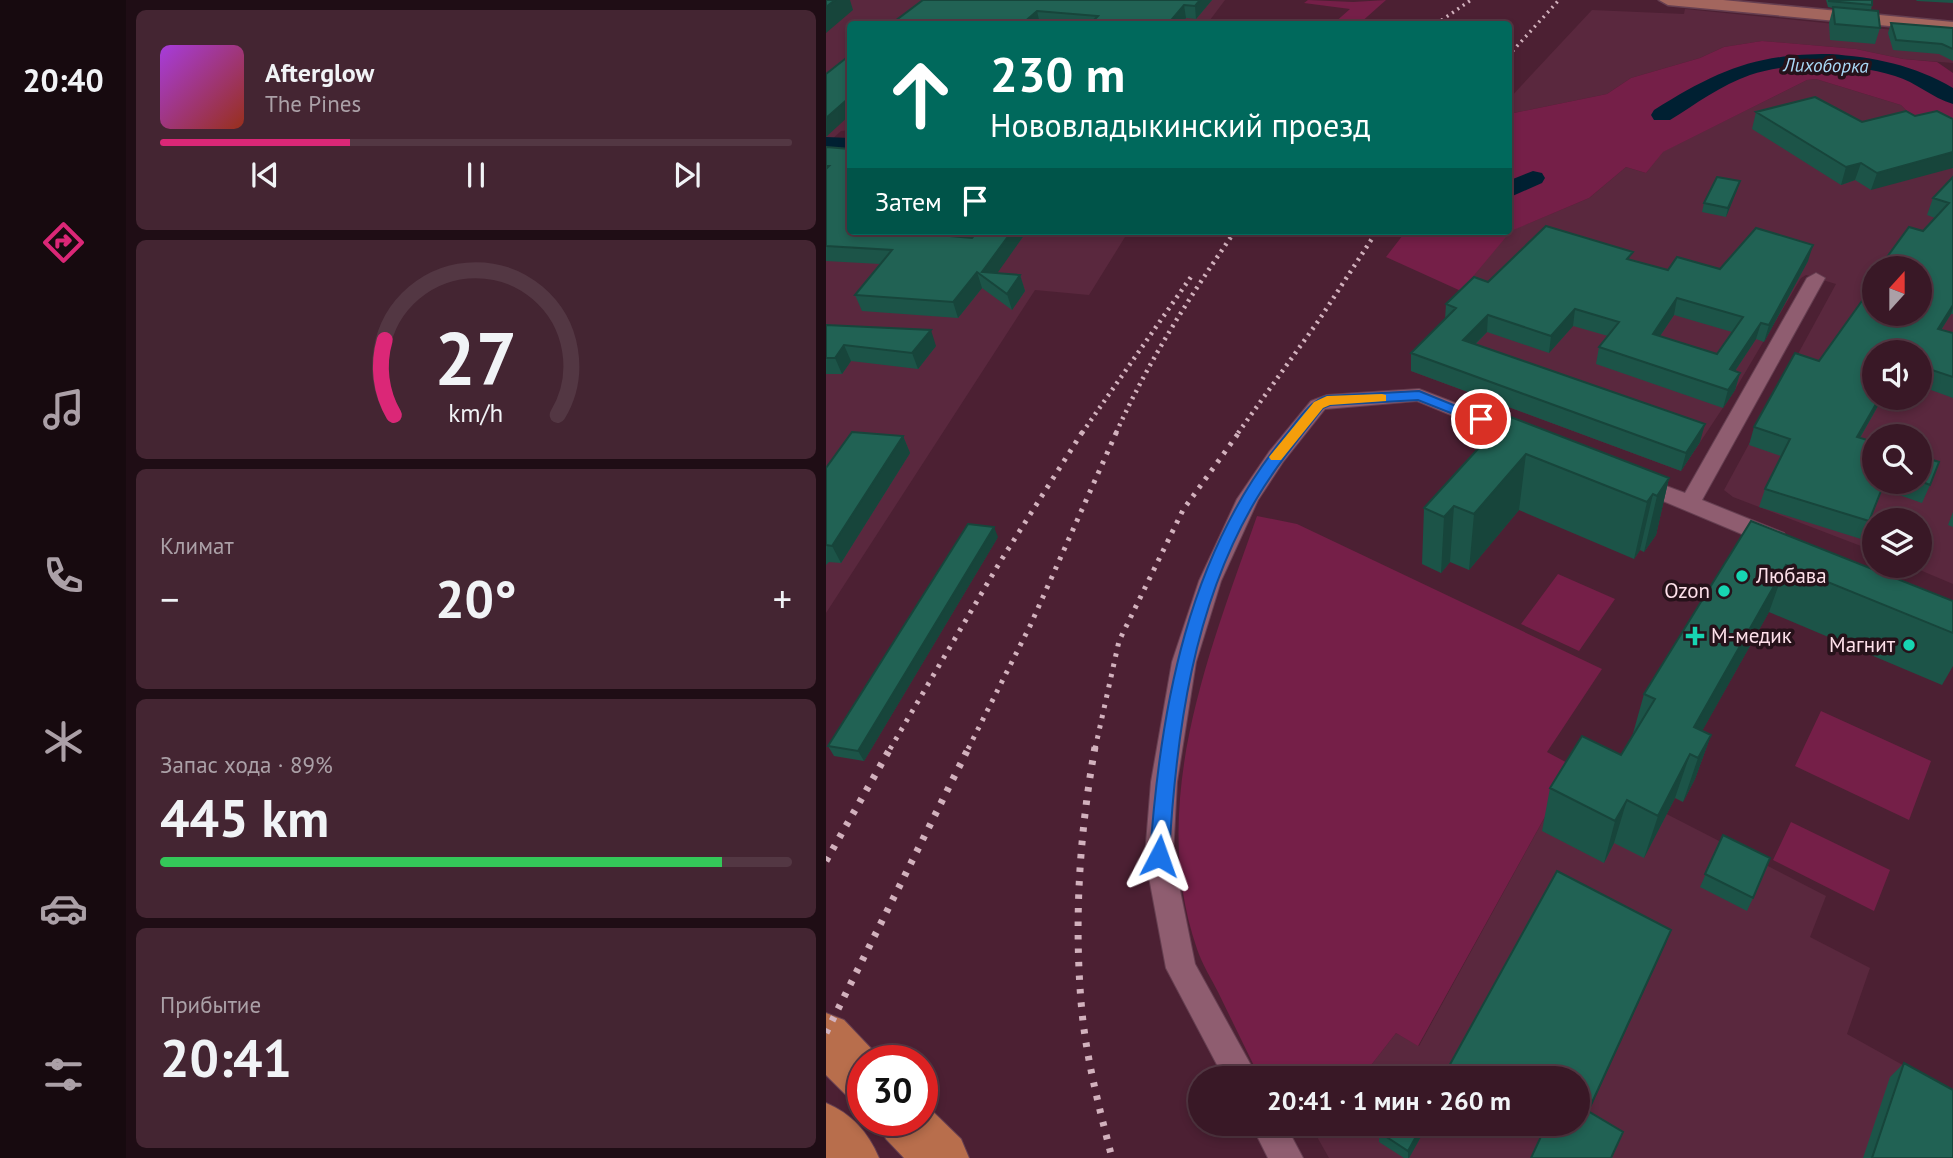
<!DOCTYPE html>
<html lang="ru">
<meta charset="utf-8">
<style>
:root{--surface:#391826;--page:#442532;--text:#f1f3f6;--muted:#aba0a7;--line:#533743;--accent:#db2777}
body{margin:0;font-family:"PT Sans",sans-serif;background:var(--page);color:var(--text);height:100vh;display:flex;flex-direction:column;font-size:26px;white-space:nowrap}
*{box-sizing:border-box;margin:0}
p{font-size:23px;color:var(--muted)}
.icon{flex:none;width:38px;height:38px;fill:none;stroke:currentColor;stroke-width:2;stroke-linecap:round;stroke-linejoin:round}
.map{position:relative;flex:1;overflow:hidden}
.sheet{display:flex;flex-direction:column;gap:10px;padding:10px;background:#1f0d15;width:700px}
.sheet>*{flex:none}
.guide{position:absolute;left:21px;top:21px;width:665px;height:214px;border-radius:7px;box-shadow:0 4px 10px #0003,0 0 0 2px var(--line);background:#00695c;color:#fff;overflow:hidden}
.needle{width:46px;rotate:21deg}
.buttons{position:absolute;left:1036px;top:256px;display:grid;gap:14px}
.buttons a{display:grid;place-items:center;width:70px;height:70px;border-radius:50%;background:var(--surface);box-shadow:0 4px 10px #0003,0 0 0 2px var(--line);font-size:35px}
.speed{position:absolute;left:21px;top:1045px;display:flex;gap:14px;font-size:35px;font-weight:700;text-align:center}
.speed>*{display:grid;place-content:center;width:91px;height:91px;border-radius:50%;background:var(--surface);box-shadow:0 4px 10px #0003,0 0 0 2px var(--line);line-height:1}
.speed .limit{border:10px solid #d22;background:#fff;color:#111}
.pin{position:absolute;display:grid;place-items:center;width:60px;height:60px;color:#fff;margin:-30px;border:4px solid #fff;border-radius:50%;box-shadow:0 2px 7px #0007}
.me{position:absolute;width:77px;margin:-38px;rotate:4deg;stroke-linejoin:round;filter:drop-shadow(0 0 5px #0008)}
.turn{display:flex;align-items:center;gap:24px;height:147px;padding:0 28px;font-size:32px}
.turn .icon{width:91px;height:91px;stroke-width:2.5}
.turn b{display:block;font-size:49px;line-height:60px}
.then{display:flex;align-items:center;height:66px;padding:0 28px;background:#0003;gap:14px;font-size:26px}
.big{font-size:52px;font-weight:600;line-height:1.1}
.sheet .widget{flex:1;display:flex;flex-direction:column;justify-content:center;gap:10px;min-width:0;padding:0 24px;border-radius:10px;background:var(--page)}
.sheet .dial{align-items:center;gap:0}
.dial svg{height:182px;overflow:visible;fill:none;stroke:var(--line);stroke-width:7;stroke-linecap:round;text-anchor:middle}
.dial text{fill:var(--text);stroke:none}
.song{display:flex;align-items:center;gap:21px}
.cover{width:84px;height:84px;border-radius:10px;background:linear-gradient(135deg,hsl(280 70% 55%),hsl(10 70% 35%))}
.played{height:7px;border-radius:4px;background:linear-gradient(90deg,var(--accent) 30%,var(--line) 30%)}
.keys{display:flex;justify-content:space-around;direction:ltr}
.heat{display:flex;justify-content:space-between;align-items:center;font-size:38px;direction:ltr}
.charge{height:10px;border-radius:5px;background:linear-gradient(90deg,#34c759 89%,var(--line) 0)}
.trip{position:absolute;left:362px;top:1066px;width:402px;height:70px;border-radius:35px;background:var(--surface);box-shadow:0 4px 10px #0003,0 0 0 2px var(--line);font-weight:600;line-height:70px;text-align:center}
main{display:flex;flex:1;min-height:0}
.tabs{display:flex;flex-direction:column;width:126px;justify-content:space-around;align-items:center;background:#170a0f;color:var(--muted)}
.tabs .icon{width:49px;height:49px}
.tabs .current{color:var(--accent)}
.tabs b{font-size:32px;color:var(--text)}
.map>svg:first-child{display:block}
</style>
<main>
<nav class="tabs">
<b>20:40</b>
<svg class="icon current" aria-label="directions" viewBox="0 0 24 24"><path d="M12 3l9 9-9 9-9-9zM9 14v-3h6M13 9l2 2-2 2"/></svg>
<svg class="icon" aria-label="music" viewBox="0 0 24 24"><path d="M9 18V5l10-2v13"/><circle cx="6" cy="18" r="3"/><circle cx="16" cy="16" r="3"/></svg>
<svg class="icon" aria-label="phone" viewBox="0 0 24 24"><path d="M5 4h4l2 5-3 2q2 4 5 5l2-3 5 2v4C11 20 4 13 5 4z"/></svg>
<svg class="icon" aria-label="climate" viewBox="0 0 24 24"><path d="M12 3v18M4 7l16 10M4 17L20 7"/></svg>
<svg class="icon" aria-label="car" viewBox="0 0 24 24"><path d="M5 17H2v-5l4-1 3-4h7l3 4 3 1v5h-3M9 17h6M6 11h13"/><circle cx="7" cy="17" r="2"/><circle cx="17" cy="17" r="2"/></svg>
<svg class="icon" aria-label="filters" viewBox="0 0 24 24"><path d="M4 7h16M4 17h16"/><circle cx="9" cy="7" r="2"/><circle cx="15" cy="17" r="2"/></svg>
</nav>
<section class="sheet">
<div class="widget">
<div class="song"><i class="cover"></i><div><b>Afterglow</b><p>The Pines</p></div></div>
<div class="played"></div>
<div class="keys"><svg class="icon" aria-label="previous" viewBox="0 0 24 24"><path d="M18 5L8 12l10 7zM5 5v14"/></svg><svg class="icon" aria-label="pause" viewBox="0 0 24 24"><path d="M8 5v14M16 5v14"/></svg><svg class="icon" aria-label="next" viewBox="0 0 24 24"><path d="M6 5l10 7-10 7zM19 5v14"/></svg></div>
</div>
<div class="widget dial"><svg viewBox="0 0 100 80">
<path d="M14 69A42 42 0 1 1 86 69"/>
<path d="M14 69A42 42 0 0 1 10 36" stroke="#db2777"/>
<text x="50" y="56" font-size="32" font-weight="700">27</text>
<text x="50" y="72" font-size="11">km/h</text>
</svg></div>
<div class="widget"><p>Климат</p>
<div class="heat"><a>−</a><b class="big">20°</b><a>+</a></div>
</div>
<div class="widget"><p>Запас хода · 89%</p><b class="big">445 km</b><div class="charge"></div></div>
<div class="widget"><p>Прибытие</p><b class="big">20:41</b></div>
</section>
<div class="map">
<svg width="1127" height="1158" viewBox="0 0 1127 1158">
<rect width="100%" height="100%" fill="#4c2033"/>
<path fill="#5a283e" fill-rule="evenodd" d="M0 0H399L381 24H24V130L15 131 3 142H0Z
M859 9 1127 36V63L1077 59 1030 49 936 41 898 47 874 58 805 78 781 94 683 114 682 100 766 10 858 14Z
M990 79 1075 105 1081 111 1127 136V584L1082 565H1094V520H1048V551L907 497 898 490 1010 284 980 275 975 278 910 388 855 471 585 371 621 323 635 291 684 231 763 198 800 167 820 173 836 152 981 80ZM1048 268H1094V313H1048ZM1048 352H1094V397H1048ZM1048 436H1094V481H1048Z
M0 160 24 231H298L299 237 263 295 209 290 0 613Z
M747 766 1000 896 984 937 1044 968 1021 1034 1127 1093V1158H503L490 1135 499 1124H752V1078H535L570 1033 593 1046Z"/>
<path fill="#751f48" d="M482 0 527 2 560 0 533 24H507L524 9 478 3Z
M936 41 1030 49 1077 59 1111 62 1127 73V136L1081 111 1075 105 990 79 981 80 837 152 820 173 800 167 763 198 685 231 635 291 560 257 580 231H682L683 114 781 94 805 78 874 58 898 47Z
M431 516 471 524 776 669 721 752 747 766 592 1046 570 1033 535 1078H434C420 1049 406 1021 392 992 385 978 376 964 371 949 321 803 383 653 431 516Z
M732 574 789 599 753 651 695 624Z
M995 711 1105 761 1083 820 969 766Z
M965 822 1064 870 1048 911 947 860Z"/>
<g fill="none" stroke-linecap="round" stroke-linejoin="round">
<path fill="#002032" fill-rule="evenodd" d="M1003 54C1048 57 1088 65 1127 88V104C1106 98 1090 82 1069 76 1026 63 967 61 924 75 895 85 870 104 844 120H828L825 115 828 110C891 71 928 54 1003 54Z
M0 137 24 138V152L0 151Z
M707 171 716 173 719 178 716 183 682 198V181Z"/>
<g stroke="#663f51" stroke-width="2">
<path id="minor" d="M990 273 999 278 876 500 958 533 961 539 958 545 950 547 942 545 806 488 803 483 806 478 813 476 859 493 981 278Z
M593 389 707 433 710 438 707 443H693L591 401 499 409 457 462 432 500 395 581 370 662 351 782 347 856 369 964 432 1078H398L340 968 319 856 325 782 346 662 373 581 411 499 443 452 485 401 501 395Z
M425 1124H459L477 1158H442Z"/>
</g>
<g stroke="#663f51" stroke-width="3">
<path id="secondary" d="M833 0H897L1127 22V32L842 5Z"/>
</g>
<g stroke="#663f51" stroke-width="2">
<path id="primary" d="M0 1013 18 1020 56 1060H37V1102L19 1094 0 1075Z
M96 1101 135 1139 143 1158H78L60 1139 52 1120H96Z
M0 1103C26 1114 42 1132 53 1158H0Z"/>
</g>
<use href="#minor" fill="#8f5d70" fill-rule="evenodd"/>
<use href="#secondary" fill="#a3665e" fill-rule="evenodd"/>
<use href="#primary" fill="#b86e4c" fill-rule="evenodd"/>
<path stroke="#d2b1bd" stroke-width="3.5" stroke-dasharray="2 4.5" stroke-linecap="butt" d="M610 24 645 0
M682 56 733 0"/>
<path stroke="#d2b1bd" stroke-width="4.5" stroke-dasharray="2.5 5" stroke-linecap="butt" d="M256 433 367 274
M290 433C324 358 363 298 409 231
M412 433 493 320 551 231"/>
<path stroke="#d2b1bd" stroke-width="5" stroke-dasharray="3.5 7" stroke-linecap="butt" d="M64 749 174 562 257 431
M142 749 204 626 291 431
M269 749 293 641 357 510 414 431"/>
<path stroke="#d2b1bd" stroke-width="7" stroke-dasharray="4.5 9" stroke-linecap="butt" d="M269 747C254 831 248 915 255 1001 259 1054 273 1107 286 1158
M0 861 65 747
M0 1033 143 747"/>
</g>
<path fill="#1c5448" fill-rule="evenodd" d="M97 0H386L370 19 360 18 355 24H65Z
M1000 0H1046V5L1045 10 1054 28 1049 44 1004 40 1003 23 1007 8 1002 7Z
M1090 0H1127V3L1091 1Z
M1065 23 1127 28V61L1113 54 1067 50 1062 33Z
M930 112 1036 122 1089 116 1045 190 1029 180 1015 185 926 129Z
M0 147 24 231H119L116 236 146 238 152 231H201L171 273 194 275 199 291 186 310 156 288 132 318 36 311 29 295 54 264 0 261Z
M1127 177V314H1125L1115 330 1127 334V398L1094 386V352H1048L1057 397 1034 438 1048 481H1094L1104 485 1096 503 1056 489 1035 539 933 507 939 489 955 456 923 445 928 427 993 361 1042 293H1041L1048 273V313L1097 231 1109 218 1101 215 1107 198Z
M911 190 900 217 876 212 878 203Z
M805 260 842 270 894 269 982 261 938 342 930 339 909 371 914 373 909 390 897 408 770 364 773 347 782 336 747 326 723 353 661 332 649 345 874 442 855 471 585 371V353L619 320 620 304 662 282ZM848 315 906 332 891 354 834 336Z
M0 325 110 346 92 369 25 361 16 374H0Z
M682 416 843 478 830 535 818 552 814 550 808 559 693 510 643 570 624 562 615 573 596 564 598 508Z
M77 436 84 453 15 563 3 562 0 565V468Z
M1127 512V527L1122 525Z
M925 521 1127 601V666L1116 685 943 612 876 731 885 735 869 779 857 802 849 798 818 858 788 843 778 863 716 831 724 788 795 755 806 737 818 694Z
M172 537 38 761 8 756 2 746Z
M897 835 927 898 921 911 874 887Z
M731 871 845 930 763 1111 797 1132 785 1158H705L715 1137 692 1124H752V1078H621L622 1068Z
M1078 1063 1127 1158H1037L1064 1077Z
M558 1124H602L583 1158H578L553 1142V1132Z"/>
<path fill="#17453b" d="M9 0H24L27 10 0 33V7Z
M374 0H386L370 19 369 6Z
M358 5 360 18 355 24H342Z
M211 11 214 24H196Z
M24 97V115L0 137V118Z
M1127 152V168L1045 190 1051 173Z
M1035 163 1029 180 1015 185 1020 167Z
M914 181 911 190 900 217 902 208Z
M103 231H119L105 250 100 234Z
M186 231H201L165 282 156 272Z
M987 245 982 261 938 342 943 325Z
M151 272 156 288 132 318 127 302Z
M194 275 199 291 186 310 181 294Z
M851 298 848 315 824 351 827 334Z
M1127 305V308L1125 314 1105 346 1112 329Z
M749 309 747 326 723 353 725 336Z
M662 315 661 332 636 357 637 340Z
M935 323 930 339 899 386 904 369Z
M105 330 110 346 92 369 86 353Z
M18 345 25 361 16 374 9 358Z
M914 373 909 390 897 408 902 390Z
M1054 397H1057L1024 455 1031 437Z
M879 424 874 442 855 471 860 453Z
M77 436 84 453 15 563 6 546Z
M700 454 693 510 643 570 648 514Z
M843 478 830 535 818 552 831 496Z
M827 494 814 550 808 559 821 502Z
M628 506 624 562 615 573 618 517Z
M168 527 172 537 38 761 32 751Z
M960 565 943 612 853 772 868 727Z
M885 735 869 779 857 802 872 758Z
M864 754 849 798 818 858 832 816Z
M801 800 788 843 778 863 789 821Z
M845 930 840 943 758 1122 762 1111Z
M597 1124H602L583 1158H582V1151Z"/>
<path fill="#216254" stroke="#17453b" stroke-width="2" fill-rule="evenodd" d="M0 0H9L0 7Z
M97 0H374L369 6 358 5 342 24H264L272 16 211 11 196 24H65Z
M1003 0H1046V5L1003 1Z
M1007 7 1052 11 1054 28 1009 24Z
M1065 23 1127 28V49L1116 44 1070 40Z
M24 55V97L0 118V74Z
M989 97 1036 122 1080 111 1089 116 1111 111 1127 119V152L1051 173 1035 163 1020 167 930 112Z
M0 147 24 149V231H103L100 234 146 238 152 231H186L156 272 194 275 181 294 151 272 127 302 29 295 66 250 0 246V169L3 166H0Z
M891 177 914 181 902 208 878 203Z
M1127 177V305L1112 329 1127 333V377L1094 366V352H1048V397H1054L1031 437 1048 442V481H1059L1043 521 939 489 964 439 928 427 969 353 993 361 1048 284V313H1094V268H1053L1083 227 1097 231 1123 203 1107 198Z
M720 226 807 252 801 259 842 270 851 257 894 269 930 228 987 245 943 325 935 323 904 369 914 373 902 390 773 347 793 322 749 309 725 336 662 315 637 340 879 424 860 453 585 353 630 308 620 304 648 277 662 282ZM851 298 917 317 891 354 827 334Z
M0 325 105 330 86 353 18 345 9 358H0Z
M682 416 843 478 831 496 827 494 821 502 700 454 648 514 628 506 618 517 598 508Z
M26 432 77 436 6 546 0 545V468Z
M1094 456 1113 462 1104 485 1094 481Z
M925 521 1127 601V633L960 565 868 727 885 735 872 758 864 754 832 816 801 800 789 821 724 788 756 736 795 755 829 699 818 694Z
M142 524 168 527 32 751 2 746Z
M897 835 944 858 927 898 879 874Z
M731 871 845 930 762 1111 797 1132 785 1158H705L719 1128 712 1124H752V1078H638L622 1068Z
M1078 1063 1127 1090V1158H1046Z
M558 1124H597L582 1151 553 1132Z"/>
<path fill="#1a73e8" stroke="#114b97" stroke-width="2" d="M593 391 662 419 660 423H650L592 400 504 405 497 408C474 437 450 466 431 498 367 605 350 733 343 856L340 862 333 865 326 862 324 856C334 708 362 553 459 436 471 422 483 401 501 396Z"/>
<path fill="#f59e0b" d="M556 394 560 395V401L504 405 497 408 455 460H445L443 457 488 402 501 396Z"/>
<g fill="#17d5b2" stroke="#26121a" stroke-width="2.5">
<circle cx="916" cy="576" r="7"/>
<circle cx="898" cy="591" r="7"/>
<path d="M865.5 625.5h7v7h7v7h-7v7h-7v-7h-7v-7h7z"/>
<circle cx="1083" cy="645" r="7"/>
</g>
<g text-anchor="middle" stroke-width="7" stroke-linejoin="round" paint-order="stroke">
<g font-size="19" font-style="italic" fill="#a8d8f5" stroke="#26121a">
<text transform="translate(1000 65) rotate(1)" y="7">Лихоборка</text>
</g>
<g font-size="21" fill="#fee0ea" stroke="#26121a" text-anchor="start">
<text x="930" y="583">Любава</text>
<text x="884" y="598" text-anchor="end">Ozon</text>
<text x="885" y="643">М-медик</text>
<text x="1069" y="652" text-anchor="end">Магнит</text>
</g>
</g>
</svg>
<div class="buttons">
<a><svg class="needle" viewBox="-14 -14 28 28"><path d="M0-13l5 13h-10z" fill="#e53935"/><path d="M0 13l5-13h-10z" fill="#aba0a7"/></svg></a>
<a><svg class="icon" aria-label="sound" viewBox="0 0 24 24"><path d="M4 9h4l5-4v14l-5-4H4zM17 9q2 3 0 6"/></svg></a>
<a><svg class="icon" aria-label="search" viewBox="0 0 24 24"><circle cx="10" cy="10" r="6"/><path d="M15 15l6 6"/></svg></a>
<a><svg class="icon" aria-label="layers" viewBox="0 0 24 24"><path d="M12 4l9 5-9 5-9-5zM3 14l9 5 9-5"/></svg></a>
</div>
<div class="speed"><div class="limit">30</div></div>
<div class="pin" style="left:655px;top:419px;background:#d93025"><svg class="icon" aria-label="arrive" viewBox="0 0 24 24"><path d="M6 21V4h12l-3 4 3 4H6"/></svg></div>
<svg class="me" style="left:333px;top:856px" viewBox="-20 -20 40 40"><path d="M0-17L14 15 0 8-14 15z" fill="#1a73e8" stroke="#fff" stroke-width="4"/></svg>
<div class="trip">20:41 · 1 мин · 260 m</div>
<div class="guide">
<div class="turn"><svg class="icon" aria-label="ahead" viewBox="0 0 24 24"><path d="M12 20V5M6 11l6-6 6 6"/></svg><div><b>230 m</b>Нововладыкинский проезд</div></div>
<div class="then">Затем<svg class="icon" aria-label="arrive" viewBox="0 0 24 24"><path d="M6 21V4h12l-3 4 3 4H6"/></svg></div>
</div>
</div>
</main>
